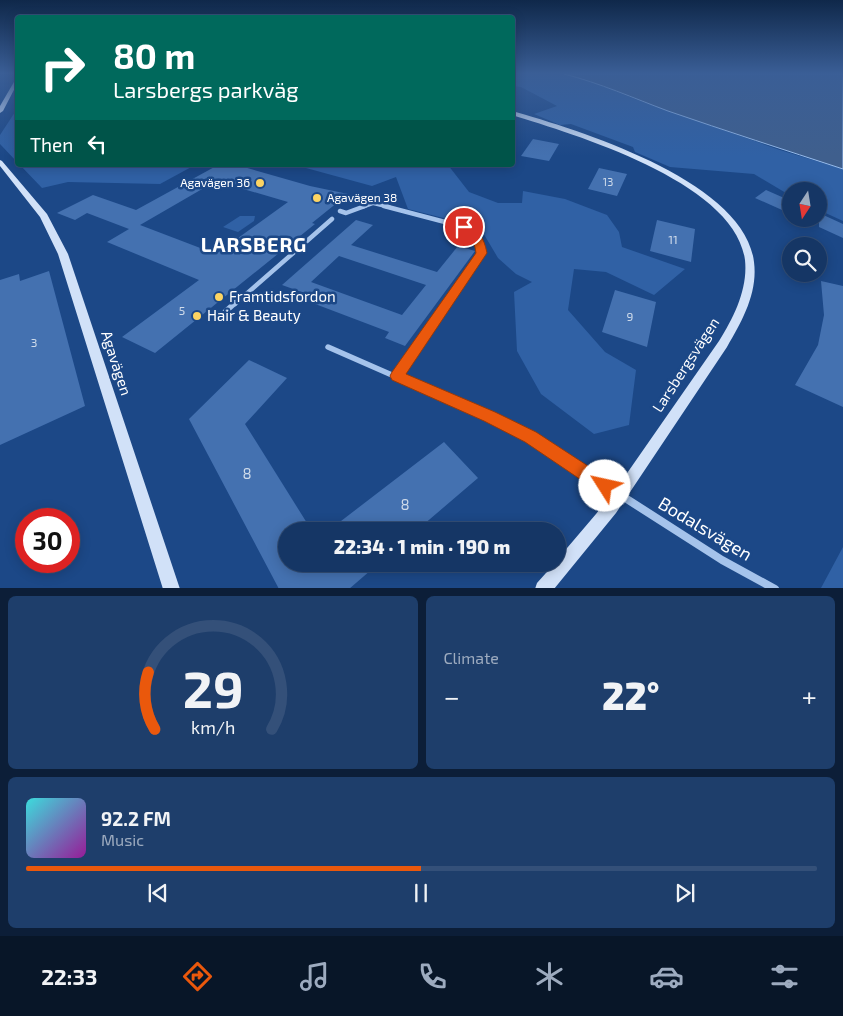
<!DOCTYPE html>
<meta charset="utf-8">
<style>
:root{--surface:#153665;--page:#1e3e6b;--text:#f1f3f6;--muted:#9dabbf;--line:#345079;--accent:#ea580c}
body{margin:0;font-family:"Exo 2",sans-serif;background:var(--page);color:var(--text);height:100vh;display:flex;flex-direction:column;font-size:19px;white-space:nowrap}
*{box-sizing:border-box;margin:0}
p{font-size:16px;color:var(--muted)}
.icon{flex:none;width:28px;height:28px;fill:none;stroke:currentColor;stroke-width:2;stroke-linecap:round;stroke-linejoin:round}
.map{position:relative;height:588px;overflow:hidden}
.drawer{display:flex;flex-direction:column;gap:8px;padding:8px;background:#0c1e38;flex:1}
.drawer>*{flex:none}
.hud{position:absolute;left:15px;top:15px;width:500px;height:152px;border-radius:5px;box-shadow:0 2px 12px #0003,0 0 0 1px var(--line);background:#00695c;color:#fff;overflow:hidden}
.needle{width:32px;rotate:192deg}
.tools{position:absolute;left:782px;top:182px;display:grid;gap:10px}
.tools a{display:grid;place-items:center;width:45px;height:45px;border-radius:50%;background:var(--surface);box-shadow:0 2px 12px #0003,0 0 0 1px var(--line);font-size:25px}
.speed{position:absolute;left:15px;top:508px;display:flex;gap:10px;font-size:25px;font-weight:700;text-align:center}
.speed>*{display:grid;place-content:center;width:65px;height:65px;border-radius:50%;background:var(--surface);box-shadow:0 2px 12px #0003,0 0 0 1px var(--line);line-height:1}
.speed .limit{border:8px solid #d22;background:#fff;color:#111}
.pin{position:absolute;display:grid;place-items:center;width:42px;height:42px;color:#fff;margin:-21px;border:2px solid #fff;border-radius:50%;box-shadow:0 1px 5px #0007}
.me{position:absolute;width:55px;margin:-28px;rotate:305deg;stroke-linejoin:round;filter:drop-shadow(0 0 4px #0008)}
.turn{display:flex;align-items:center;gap:18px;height:105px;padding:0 15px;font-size:22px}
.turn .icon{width:65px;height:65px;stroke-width:2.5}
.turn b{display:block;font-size:35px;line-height:42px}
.then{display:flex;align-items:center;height:48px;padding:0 15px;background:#0003;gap:10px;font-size:19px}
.big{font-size:38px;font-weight:800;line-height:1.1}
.drawer .card{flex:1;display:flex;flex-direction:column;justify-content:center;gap:8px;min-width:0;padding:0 18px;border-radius:8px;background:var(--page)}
.drawer .dial{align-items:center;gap:0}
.dial svg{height:130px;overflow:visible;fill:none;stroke:var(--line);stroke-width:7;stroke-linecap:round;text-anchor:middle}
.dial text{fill:var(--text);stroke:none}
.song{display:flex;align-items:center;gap:15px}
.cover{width:60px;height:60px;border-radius:8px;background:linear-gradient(135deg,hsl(180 70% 55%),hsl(300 70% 35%))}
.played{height:5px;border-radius:2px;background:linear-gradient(90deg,var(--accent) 50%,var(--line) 50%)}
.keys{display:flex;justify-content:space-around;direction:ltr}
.heat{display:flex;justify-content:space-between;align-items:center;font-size:28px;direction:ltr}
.drawer .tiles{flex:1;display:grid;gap:8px;grid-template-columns:1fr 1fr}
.card:last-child{grid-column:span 2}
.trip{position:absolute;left:278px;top:522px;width:288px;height:50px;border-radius:25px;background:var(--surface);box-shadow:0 2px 12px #0003,0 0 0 1px var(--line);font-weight:800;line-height:50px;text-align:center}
.menu{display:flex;height:80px;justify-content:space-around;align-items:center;background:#081628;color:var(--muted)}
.menu .icon{width:35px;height:35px}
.menu .active{color:var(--accent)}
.menu b{font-size:22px;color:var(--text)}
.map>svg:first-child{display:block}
</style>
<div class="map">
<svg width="843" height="589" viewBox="0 0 843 589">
<rect width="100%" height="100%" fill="#1c4887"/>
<path fill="#3061a5" d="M512 74H564L581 77 635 99 780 150 843 169V221L819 210V191H791V196L754 174 670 167 635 152 633 147 571 124 560 125 534 114 557 106 521 87 513 86Z
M17 109V162L0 144V135Z
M20 165H195L160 184 68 182 42 188Z
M295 165H448L469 192 498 203H522L523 191 565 199 607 215 619 232 622 247 685 269 654 295 606 272 574 269 568 310 605 352 636 370 629 425 594 434 541 394 517 351 514 292 532 282 516 274 498 258 482 231 467 224 408 209 396 177 372 186Z
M240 216H255L254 221 238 232 223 227Z
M843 547V588H821Z"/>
<path fill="#3f5f8d" stroke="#98bded" d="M564 74H843V169C785 150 726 131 668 111 633 98 600 83 564 74Z"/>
<path fill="#4471b0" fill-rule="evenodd" d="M533 139 559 144 549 161 521 156Z
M218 165H237L310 186 348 194 312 223 315 224 155 353 122 337 199 280 107 242 129 229 87 213 75 220 57 213 93 195 136 210ZM216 181 288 202 216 254 140 225Z
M599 168 627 174 617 196 588 189Z
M766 190 791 201V214L755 198Z
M819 213 843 224V238L819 227Z
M356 220 373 225 351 245 437 272 458 246 475 251 405 346 385 338 389 332 302 299 307 294 282 285ZM339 256 426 285 402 315 311 282Z
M657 220 695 229 691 262 650 251Z
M49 271 85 406 0 445V280L19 274 20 281Z
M821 281 843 286V407L795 385 818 345 824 315Z
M615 290 656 302 647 347 602 332Z
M249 360 287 378 245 424 312 531H286V564H378L349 589H279L189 419Z
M444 442 478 478 416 531H328Z"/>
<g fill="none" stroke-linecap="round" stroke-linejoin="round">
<path stroke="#a5c3eb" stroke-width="4" d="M362 207 373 203 389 207"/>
<path stroke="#a5c3eb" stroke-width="4.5" d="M384 206 464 227 476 237 482 253 447 304
M340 211 346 213 365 206
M235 304 332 219"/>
<path stroke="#a5c3eb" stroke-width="5.5" d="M225 312 236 302
M328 347 513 428
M397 376 448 302"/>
<path stroke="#a5c3eb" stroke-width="8" d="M511 427 530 437 722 560 775 589"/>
<path fill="#d1e1f8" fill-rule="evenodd" d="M18 75V82L3 111 0 113V106Z
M512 111C579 130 745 181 754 262 758 293 742 321 727 347L616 513 554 589H535L537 583 554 564H556V561L596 514 623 479 719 341C734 317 748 289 745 260 735 182 576 135 512 115Z
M0 160 2 161 47 214 68 254 180 589H163L58 254 40 217 0 166Z"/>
</g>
<linearGradient id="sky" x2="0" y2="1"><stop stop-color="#0f284a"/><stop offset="0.47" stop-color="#3a5e96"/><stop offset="1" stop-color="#3a5e96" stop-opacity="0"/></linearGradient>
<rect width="843" height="156" fill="url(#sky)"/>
<path fill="#ea580c" stroke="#983908" d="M464 224C479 229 484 238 487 253L406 374 495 412 536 432 611 481 613 486 611 492 605 494 599 492 525 442 484 421 392 380 390 376 392 372 476 253C474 238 469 236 459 227Z"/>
<g fill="#fcd463" stroke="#1c4887" stroke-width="2">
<circle cx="260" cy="183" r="5"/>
<circle cx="317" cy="198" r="5"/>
<circle cx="219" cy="297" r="5"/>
<circle cx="197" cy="316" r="5"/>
</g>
<g text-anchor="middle" stroke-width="5" stroke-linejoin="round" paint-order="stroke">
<g font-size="11" fill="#d0dceb">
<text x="608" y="186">13</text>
</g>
<g font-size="12" fill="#fff" stroke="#1c4887" text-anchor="end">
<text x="250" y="187">Agavägen 36</text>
<text x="327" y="202" text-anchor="start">Agavägen 38</text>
</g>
<g font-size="12" fill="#d0dceb">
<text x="673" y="244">11</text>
<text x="182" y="315">5</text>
<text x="630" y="321">9</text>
<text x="34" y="347">3</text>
</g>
<g font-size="15" fill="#fff" stroke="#1c4887" text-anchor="start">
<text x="229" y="302">Framtidsfordon</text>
<text x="207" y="321">Hair &amp; Beauty</text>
</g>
<g font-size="15" fill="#fff" stroke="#1c4887">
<text transform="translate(116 363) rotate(72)" y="5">Agavägen</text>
<text transform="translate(686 365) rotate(-57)" y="5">Larsbergsvägen</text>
</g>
<g font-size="15" fill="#d0dceb">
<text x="247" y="479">8</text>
<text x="405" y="510">8</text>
</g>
<g font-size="18" fill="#fff" stroke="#1c4887">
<text transform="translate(705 529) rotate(31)" y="6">Bodalsvägen</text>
</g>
<g font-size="20" font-weight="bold" letter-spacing="1" fill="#fff" stroke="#1c4887">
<text x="254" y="252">LARSBERG</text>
</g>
</g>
</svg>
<div class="tools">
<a><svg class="needle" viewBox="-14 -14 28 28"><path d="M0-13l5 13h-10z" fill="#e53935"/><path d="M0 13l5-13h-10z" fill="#9dabbf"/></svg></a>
<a><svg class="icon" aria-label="search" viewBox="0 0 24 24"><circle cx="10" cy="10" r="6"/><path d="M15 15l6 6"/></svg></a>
</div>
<div class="speed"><div class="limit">30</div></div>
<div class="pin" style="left:464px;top:227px;background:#d93025"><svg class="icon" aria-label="arrive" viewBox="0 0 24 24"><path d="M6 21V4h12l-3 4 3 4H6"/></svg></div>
<svg class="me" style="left:605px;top:486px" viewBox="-20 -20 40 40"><circle r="19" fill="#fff"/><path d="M0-13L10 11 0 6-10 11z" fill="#ea580c"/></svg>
<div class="trip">22:34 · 1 min · 190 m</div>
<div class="hud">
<div class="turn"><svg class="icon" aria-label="right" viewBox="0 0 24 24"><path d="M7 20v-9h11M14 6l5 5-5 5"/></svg><div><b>80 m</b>Larsbergs parkväg</div></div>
<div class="then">Then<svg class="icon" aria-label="left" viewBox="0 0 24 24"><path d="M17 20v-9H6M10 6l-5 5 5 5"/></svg></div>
</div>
</div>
<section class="drawer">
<div class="tiles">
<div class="card dial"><svg viewBox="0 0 100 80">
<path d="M14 69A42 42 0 1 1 86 69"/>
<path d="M14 69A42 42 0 0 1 10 34" stroke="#ea580c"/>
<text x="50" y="56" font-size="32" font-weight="700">29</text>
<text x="50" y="72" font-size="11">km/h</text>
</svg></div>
<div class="card"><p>Climate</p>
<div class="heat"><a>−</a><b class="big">22°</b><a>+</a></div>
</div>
<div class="card">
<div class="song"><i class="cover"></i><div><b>92.2 FM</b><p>Music</p></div></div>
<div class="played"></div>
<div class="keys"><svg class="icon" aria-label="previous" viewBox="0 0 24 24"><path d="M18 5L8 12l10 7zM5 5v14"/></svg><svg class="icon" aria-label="pause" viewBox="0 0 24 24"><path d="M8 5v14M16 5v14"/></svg><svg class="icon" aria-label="next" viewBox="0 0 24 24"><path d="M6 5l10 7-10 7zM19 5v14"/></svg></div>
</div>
</div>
</section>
<nav class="menu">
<b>22:33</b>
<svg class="icon active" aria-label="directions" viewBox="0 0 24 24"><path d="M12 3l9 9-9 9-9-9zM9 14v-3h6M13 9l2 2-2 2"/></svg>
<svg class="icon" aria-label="music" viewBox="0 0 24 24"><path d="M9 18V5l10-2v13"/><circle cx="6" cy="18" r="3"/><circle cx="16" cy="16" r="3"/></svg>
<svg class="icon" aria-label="phone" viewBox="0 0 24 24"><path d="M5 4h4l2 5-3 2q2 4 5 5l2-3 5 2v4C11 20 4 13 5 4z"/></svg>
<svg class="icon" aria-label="climate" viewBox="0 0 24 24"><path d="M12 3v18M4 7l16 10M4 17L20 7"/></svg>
<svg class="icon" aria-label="car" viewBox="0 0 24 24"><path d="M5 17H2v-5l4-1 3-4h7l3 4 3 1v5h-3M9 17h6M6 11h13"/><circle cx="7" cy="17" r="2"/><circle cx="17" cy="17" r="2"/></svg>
<svg class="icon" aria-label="filters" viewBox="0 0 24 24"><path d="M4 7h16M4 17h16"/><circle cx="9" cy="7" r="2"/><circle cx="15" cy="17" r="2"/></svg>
</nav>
